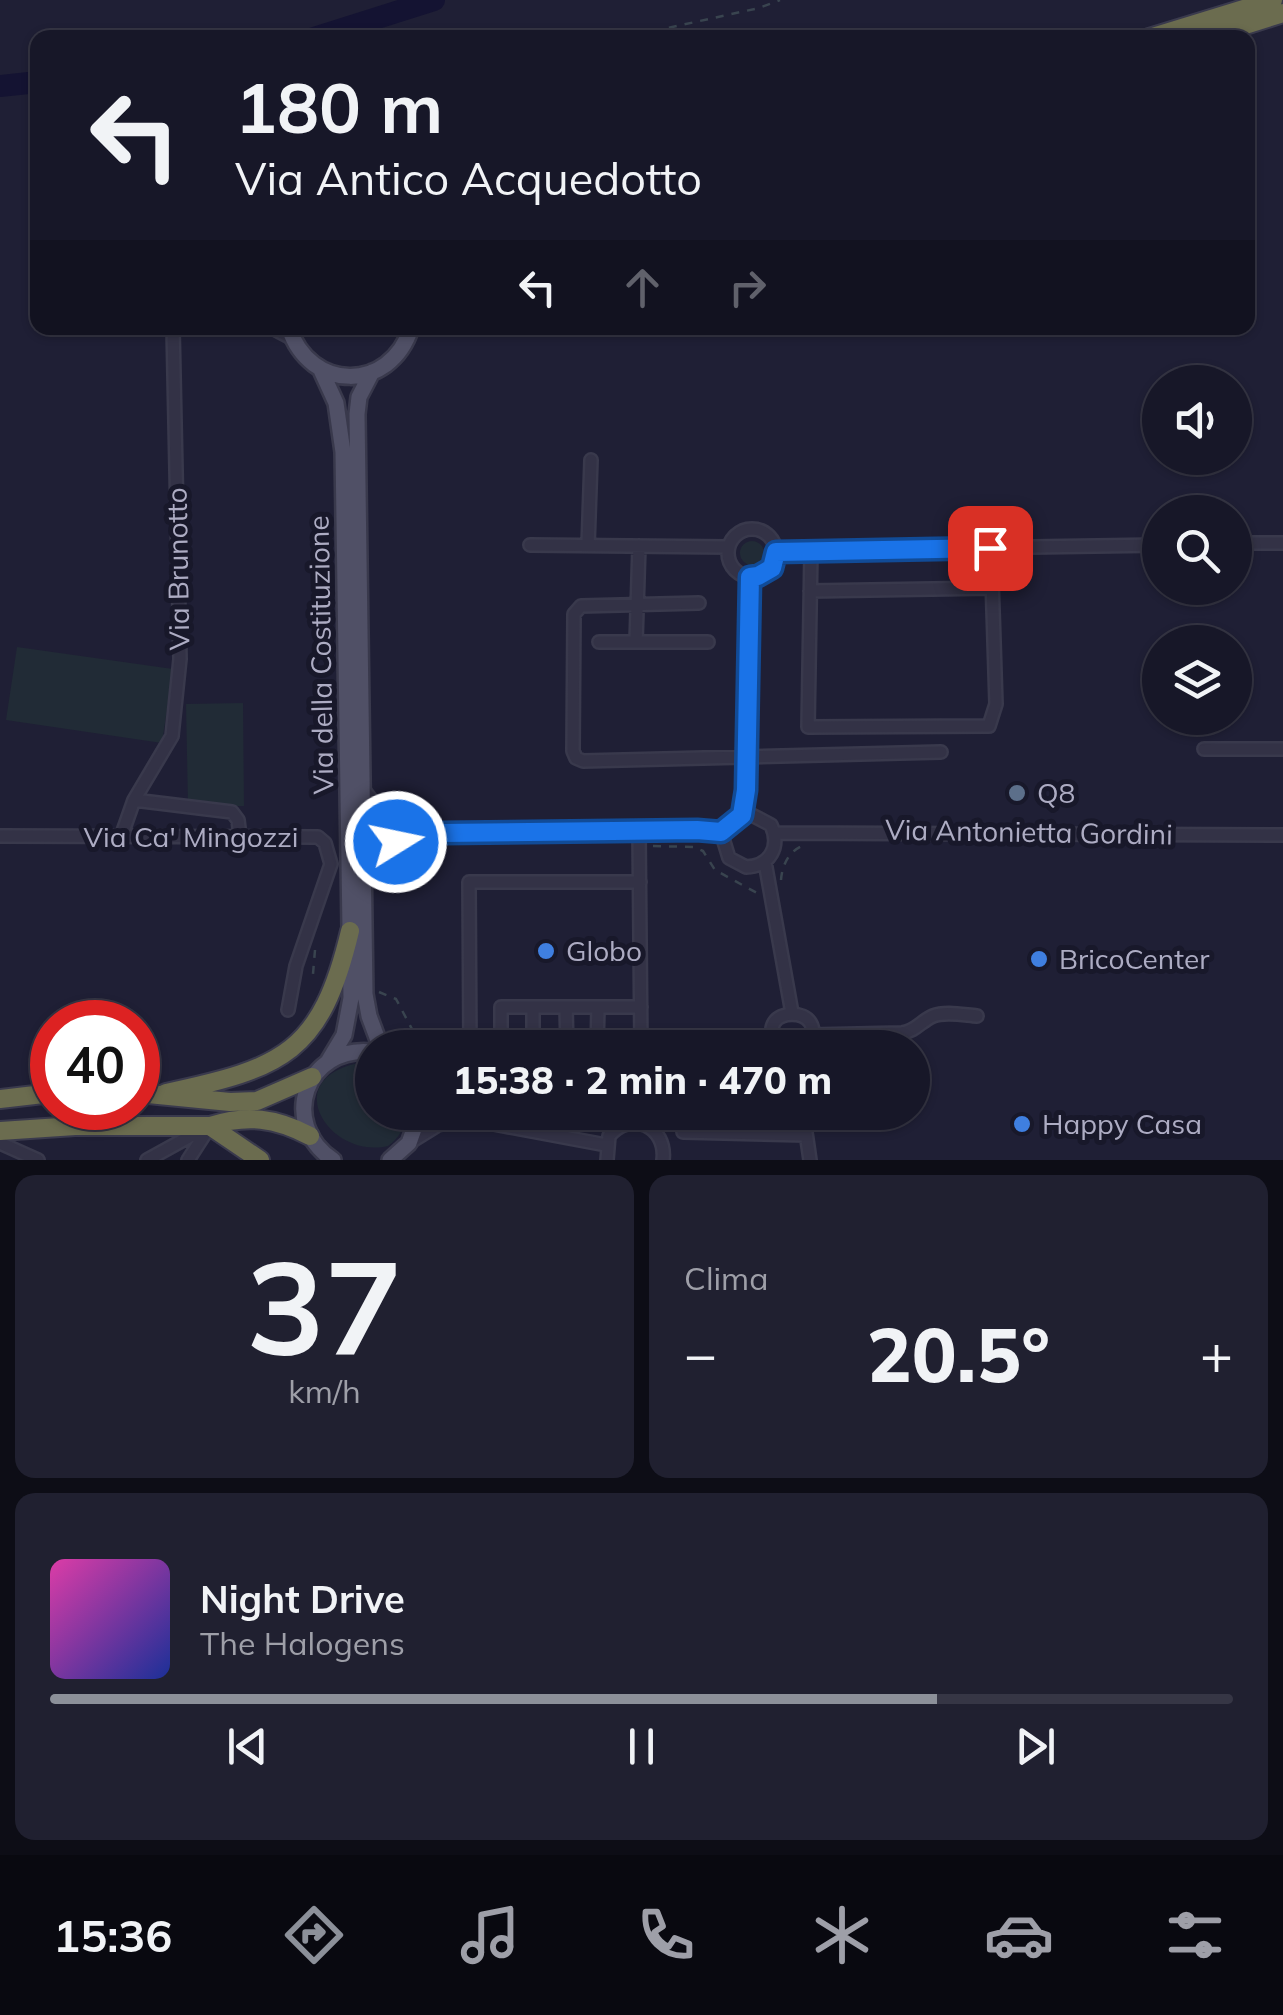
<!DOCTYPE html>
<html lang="it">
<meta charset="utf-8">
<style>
:root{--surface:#171728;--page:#202030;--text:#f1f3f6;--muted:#9e9fa8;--line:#363645;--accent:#8c9099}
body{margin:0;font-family:Mulish,sans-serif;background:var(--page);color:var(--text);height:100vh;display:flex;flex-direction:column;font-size:38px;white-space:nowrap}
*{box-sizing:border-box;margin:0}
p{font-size:32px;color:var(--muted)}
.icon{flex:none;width:55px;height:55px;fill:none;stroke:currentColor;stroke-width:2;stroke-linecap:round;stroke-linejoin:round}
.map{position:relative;height:1160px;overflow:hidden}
.sheet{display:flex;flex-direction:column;gap:15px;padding:15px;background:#0d0d16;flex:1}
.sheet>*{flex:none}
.hud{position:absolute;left:30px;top:30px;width:1225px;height:305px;border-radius:20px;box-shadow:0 2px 8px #0004,0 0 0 2px var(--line);background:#171728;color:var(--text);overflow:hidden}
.controls{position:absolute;left:1142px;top:365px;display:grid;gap:20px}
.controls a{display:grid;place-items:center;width:110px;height:110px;border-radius:50%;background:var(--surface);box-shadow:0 2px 8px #0004,0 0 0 2px var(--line);font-size:50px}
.speed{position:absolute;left:30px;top:1000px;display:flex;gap:20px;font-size:50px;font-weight:700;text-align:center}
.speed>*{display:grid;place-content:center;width:130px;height:130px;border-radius:50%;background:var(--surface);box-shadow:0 2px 8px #0004,0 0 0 2px var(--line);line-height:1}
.speed .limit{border:15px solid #d22;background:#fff;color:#111}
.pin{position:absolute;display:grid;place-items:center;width:85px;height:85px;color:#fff;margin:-42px;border-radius:20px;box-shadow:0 5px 15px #0006}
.me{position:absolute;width:110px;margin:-55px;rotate:80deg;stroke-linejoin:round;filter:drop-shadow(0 0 8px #0008)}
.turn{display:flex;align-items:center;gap:35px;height:210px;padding:0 40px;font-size:45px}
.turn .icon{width:130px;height:130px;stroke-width:2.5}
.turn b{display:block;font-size:70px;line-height:85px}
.lanes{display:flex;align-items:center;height:95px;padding:0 40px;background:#0003;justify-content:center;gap:50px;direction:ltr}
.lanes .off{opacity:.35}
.big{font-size:75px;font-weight:800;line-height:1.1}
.sheet .tile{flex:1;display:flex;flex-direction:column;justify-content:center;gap:15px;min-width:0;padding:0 35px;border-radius:20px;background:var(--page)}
.sheet .dial{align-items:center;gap:0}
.dial b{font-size:130px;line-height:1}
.song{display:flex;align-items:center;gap:30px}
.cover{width:120px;height:120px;border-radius:15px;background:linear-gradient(135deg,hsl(320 70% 55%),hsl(230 70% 35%))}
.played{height:10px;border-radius:5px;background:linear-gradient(90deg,var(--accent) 75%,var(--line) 75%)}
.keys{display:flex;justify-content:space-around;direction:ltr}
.heat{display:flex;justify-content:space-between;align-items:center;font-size:55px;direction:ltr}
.sheet .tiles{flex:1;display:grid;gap:15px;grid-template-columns:1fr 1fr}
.tile:last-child{grid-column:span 2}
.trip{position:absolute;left:355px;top:1030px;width:575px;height:100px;border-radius:50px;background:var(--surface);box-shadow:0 2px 8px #0004,0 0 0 2px var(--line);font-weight:800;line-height:100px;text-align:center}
.dock{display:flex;height:160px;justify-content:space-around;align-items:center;background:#090910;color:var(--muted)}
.dock .icon{width:70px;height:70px}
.dock .on{color:var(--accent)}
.dock b{font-size:45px;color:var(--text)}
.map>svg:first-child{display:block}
</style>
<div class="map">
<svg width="1283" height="1160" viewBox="0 0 1283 1160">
<rect width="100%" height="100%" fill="#1f1f35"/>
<path fill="#212b36" d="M740 553a12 12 0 1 1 24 0a12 12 0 1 1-24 0Z
M17 647 173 669 162 743 6 720Z
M243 703 244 806H188L186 704Z
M359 1063 372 1064V1112L407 1113C405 1126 400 1138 388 1146 330 1160 277 1079 359 1063Z"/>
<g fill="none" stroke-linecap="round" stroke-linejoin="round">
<path stroke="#141332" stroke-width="22" d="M314 38 434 0
M0 86 38 82"/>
<g stroke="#39394c" stroke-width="16">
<path id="minor" d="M272 328 293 339
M728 553a24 24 0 1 1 48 0a24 24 0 1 1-48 0Z
M1235 543H1283
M530 545 728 547
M588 546 591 460
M777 551 1160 545
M811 551 808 727 989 726 996 704 991 548
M810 591 993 588
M699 603 581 606 574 614 573 751 576 758 583 761 941 752
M599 642H708
M636 642 639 546
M1204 749H1283
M364 790C381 814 398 825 428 830
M134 800 232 812 238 820 240 836
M750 814 771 825C781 847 770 866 746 867L729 858 721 832 734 818Z
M742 815 746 790 750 577
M639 832 641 1048
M774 833 1283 835
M0 836 318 837 325 843 331 864 296 966 288 1010
M121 837 134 800 172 736 180 659 173 328
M765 862 792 1013
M364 873C387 845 406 837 442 833L697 829 721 832
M533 1007V1048
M566 1007 567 1048
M813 1035 902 1033C916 1031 921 1021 933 1016 945 1011 964 1015 977 1016
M470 1048 469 882H640
M501 1048V1007H641
M597 1048 598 1007
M779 1048C747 1003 837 1003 806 1048
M453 1112 467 1119 606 1145
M767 1112 769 1134
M803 1112 810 1160
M683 1132 806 1135
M0 1143 38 1160
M409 1143 438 1125 467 1119
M147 1160 205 1128
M188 1160 210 1126
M607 1160 609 1136C631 1110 667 1126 663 1160"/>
</g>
<g stroke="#39394c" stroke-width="20">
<path id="major" d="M289 328C310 392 390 393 411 328
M320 368 336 403 343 452 351 998 344 1035 329 1060
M372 372 359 397 357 414 365 994 369 1016 381 1048
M333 1160C278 1123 306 1045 372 1052
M390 1160 409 1143 420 1112"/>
</g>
<g stroke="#3a3a4d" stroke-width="22">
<path id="highway" d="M1149 38 1273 0
M1204 38 1283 13
M138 1093 230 1102 257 1101 312 1077
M166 1093C283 1068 321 1053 350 931
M0 1099 52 1093
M210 1126 260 1160
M0 1131 75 1126H210C247 1114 276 1118 310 1136"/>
</g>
<path stroke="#39444f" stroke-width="2.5" stroke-dasharray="8 8" stroke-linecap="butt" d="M622 38 759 8 780 0
M653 846 694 847 703 851 715 870 757 893
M781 880C782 866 788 852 802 846
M315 950 313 974 318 980
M379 992 396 999 422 1048"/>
<use href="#minor" stroke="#333246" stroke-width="11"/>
<use href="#major" stroke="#505066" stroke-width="15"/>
<use href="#highway" stroke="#6b6c4f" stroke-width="18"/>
</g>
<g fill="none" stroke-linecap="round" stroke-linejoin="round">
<g stroke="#114b97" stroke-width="25">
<path id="route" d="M396 842 442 833 697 830 721 832 742 815 746 790 750 577 758 576 772 568 776 552 990 548"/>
</g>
<use href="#route" stroke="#1a73e8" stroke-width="18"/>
</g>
<circle fill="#5c6f8a" stroke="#18182a" stroke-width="4" cx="1017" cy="793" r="10"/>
<g fill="#3f7fe0" stroke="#18182a" stroke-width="4">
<circle cx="546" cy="951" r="10"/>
<circle cx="1039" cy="959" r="10"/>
<circle cx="1022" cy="1124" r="10"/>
</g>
<g text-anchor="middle" stroke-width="10" stroke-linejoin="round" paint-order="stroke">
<g font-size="28" fill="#adacc3" stroke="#18182a">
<text transform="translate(178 569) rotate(-91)" y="10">Via Brunotto</text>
<text transform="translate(321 655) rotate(-91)" y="10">Via della Costituzione</text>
<text transform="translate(1029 832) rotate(1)" y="10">Via Antonietta Gordini</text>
<text x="191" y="847">Via Ca' Mingozzi</text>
</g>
<g font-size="28" fill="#adacc3" stroke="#18182a" text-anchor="start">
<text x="1037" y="803">Q8</text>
<text x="566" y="961">Globo</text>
<text x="1059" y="969">BricoCenter</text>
<text x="1042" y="1134">Happy Casa</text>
</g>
</g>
</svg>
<div class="controls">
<a><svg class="icon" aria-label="sound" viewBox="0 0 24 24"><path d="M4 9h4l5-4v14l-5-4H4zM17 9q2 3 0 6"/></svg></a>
<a><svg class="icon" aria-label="search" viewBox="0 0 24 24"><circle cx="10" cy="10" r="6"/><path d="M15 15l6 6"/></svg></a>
<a><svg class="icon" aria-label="layers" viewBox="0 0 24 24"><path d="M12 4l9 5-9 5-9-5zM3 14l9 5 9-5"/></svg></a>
</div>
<div class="speed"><div class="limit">40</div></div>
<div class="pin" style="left:990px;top:548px;background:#d93025"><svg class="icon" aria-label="arrive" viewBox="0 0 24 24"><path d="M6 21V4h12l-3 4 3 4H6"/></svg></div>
<svg class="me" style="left:396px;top:842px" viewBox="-20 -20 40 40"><circle r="17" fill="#1a73e8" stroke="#fff" stroke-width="3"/><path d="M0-11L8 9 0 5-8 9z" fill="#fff"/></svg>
<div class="trip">15:38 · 2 min · 470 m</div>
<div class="hud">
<div class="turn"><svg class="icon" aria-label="left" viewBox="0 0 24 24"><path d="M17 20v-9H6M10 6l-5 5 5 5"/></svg><div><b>180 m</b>Via Antico Acquedotto</div></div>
<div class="lanes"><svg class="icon" aria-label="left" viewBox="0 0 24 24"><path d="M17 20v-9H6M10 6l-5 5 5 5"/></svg><svg class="icon off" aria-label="ahead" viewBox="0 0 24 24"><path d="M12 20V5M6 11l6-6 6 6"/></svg><svg class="icon off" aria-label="right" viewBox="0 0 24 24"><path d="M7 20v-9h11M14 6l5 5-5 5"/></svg></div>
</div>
</div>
<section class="sheet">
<div class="tiles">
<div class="tile dial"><b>37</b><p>km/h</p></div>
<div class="tile"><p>Clima</p>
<div class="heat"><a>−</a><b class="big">20.5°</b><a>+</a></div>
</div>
<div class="tile">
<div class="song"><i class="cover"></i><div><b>Night Drive</b><p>The Halogens</p></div></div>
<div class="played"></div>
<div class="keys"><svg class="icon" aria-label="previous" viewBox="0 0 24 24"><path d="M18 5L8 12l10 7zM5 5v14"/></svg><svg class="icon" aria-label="pause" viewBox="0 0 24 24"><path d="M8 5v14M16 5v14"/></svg><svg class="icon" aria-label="next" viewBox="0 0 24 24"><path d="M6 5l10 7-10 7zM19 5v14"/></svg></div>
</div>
</div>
</section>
<nav class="dock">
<b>15:36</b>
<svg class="icon on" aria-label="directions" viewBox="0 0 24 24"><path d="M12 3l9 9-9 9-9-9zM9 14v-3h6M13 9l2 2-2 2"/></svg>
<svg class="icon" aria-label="music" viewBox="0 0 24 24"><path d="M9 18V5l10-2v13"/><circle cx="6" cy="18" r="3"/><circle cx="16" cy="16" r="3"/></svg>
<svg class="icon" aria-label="phone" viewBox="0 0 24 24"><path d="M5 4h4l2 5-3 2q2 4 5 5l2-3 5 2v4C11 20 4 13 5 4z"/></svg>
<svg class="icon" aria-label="climate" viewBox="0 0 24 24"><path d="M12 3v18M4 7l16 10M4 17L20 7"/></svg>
<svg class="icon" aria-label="car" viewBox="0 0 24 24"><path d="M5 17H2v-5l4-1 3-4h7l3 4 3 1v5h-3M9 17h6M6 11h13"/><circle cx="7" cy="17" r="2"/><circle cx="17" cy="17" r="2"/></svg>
<svg class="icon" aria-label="filters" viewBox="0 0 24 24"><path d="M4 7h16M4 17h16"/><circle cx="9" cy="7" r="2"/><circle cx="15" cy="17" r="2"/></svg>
</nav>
